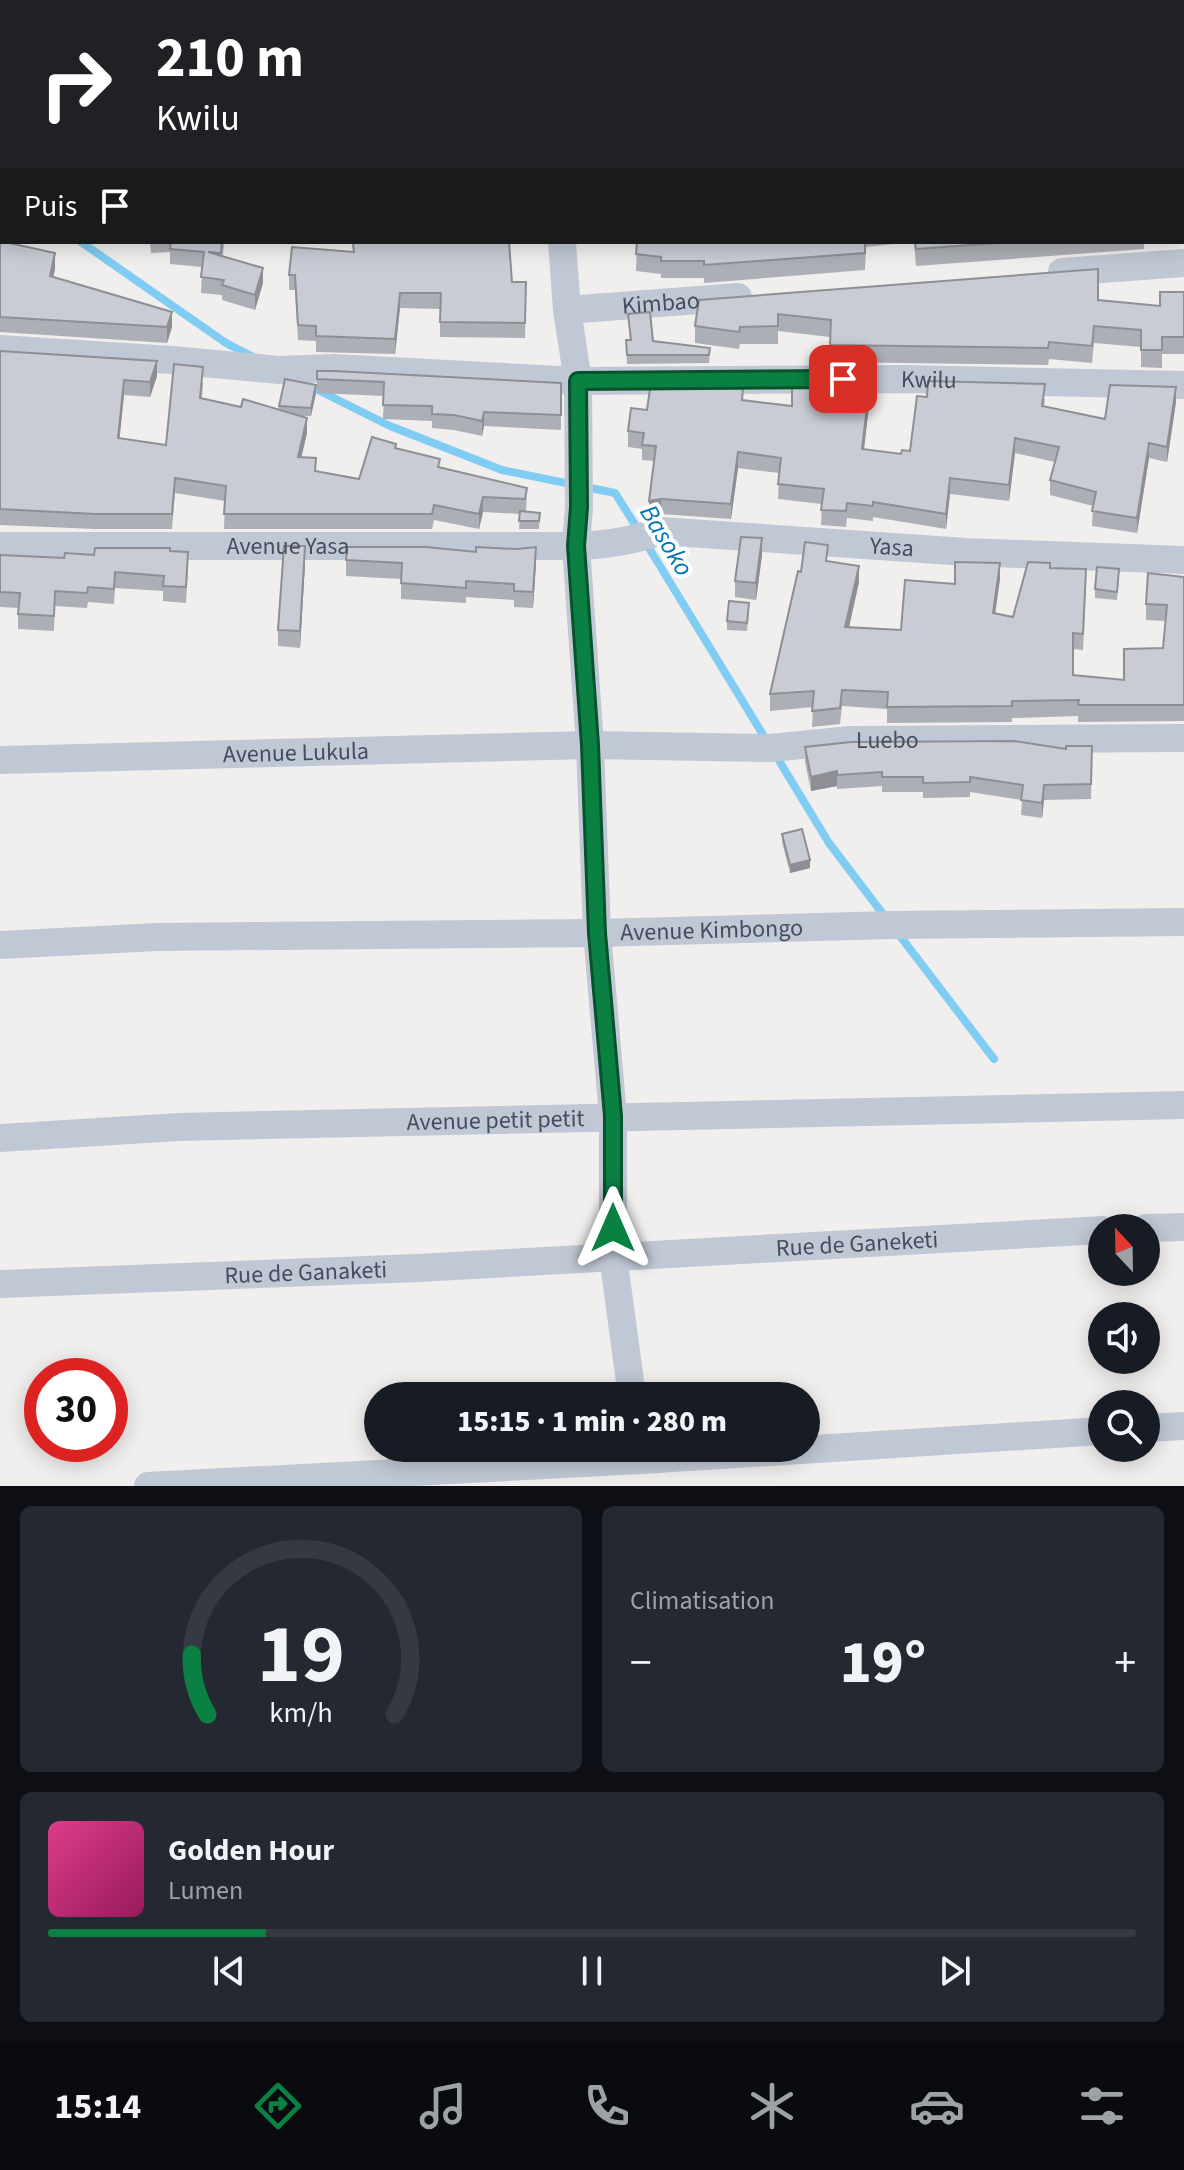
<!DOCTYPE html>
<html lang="fr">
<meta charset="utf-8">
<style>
:root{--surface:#171b24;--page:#242831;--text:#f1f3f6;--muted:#9ea1a6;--line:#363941;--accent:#0b8043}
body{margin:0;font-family:"Source Sans 3",sans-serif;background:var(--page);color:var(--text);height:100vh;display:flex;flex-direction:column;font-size:30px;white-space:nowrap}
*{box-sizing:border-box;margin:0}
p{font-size:26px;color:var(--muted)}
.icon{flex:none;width:44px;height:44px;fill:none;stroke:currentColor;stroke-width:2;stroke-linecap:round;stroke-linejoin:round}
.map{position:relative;height:1486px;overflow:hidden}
.details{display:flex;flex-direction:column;gap:20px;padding:20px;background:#0d0f14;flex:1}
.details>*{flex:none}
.guide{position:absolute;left:0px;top:0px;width:1184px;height:244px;box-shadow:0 4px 20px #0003;background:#202124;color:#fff;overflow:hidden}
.needle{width:52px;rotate:338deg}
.controls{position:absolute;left:1088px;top:1214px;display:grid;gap:16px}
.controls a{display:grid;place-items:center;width:72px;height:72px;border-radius:50%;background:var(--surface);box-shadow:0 4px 20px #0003;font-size:40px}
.speed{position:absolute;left:24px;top:1358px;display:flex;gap:16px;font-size:40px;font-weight:700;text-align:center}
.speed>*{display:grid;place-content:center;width:104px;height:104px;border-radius:50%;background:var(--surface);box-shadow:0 4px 20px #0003;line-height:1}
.speed .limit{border:12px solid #d22;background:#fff;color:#111}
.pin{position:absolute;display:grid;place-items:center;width:68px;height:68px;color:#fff;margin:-34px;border-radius:16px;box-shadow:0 4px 12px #0006}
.me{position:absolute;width:88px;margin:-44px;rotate:0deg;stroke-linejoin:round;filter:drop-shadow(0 0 6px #0008)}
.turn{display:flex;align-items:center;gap:28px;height:168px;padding:0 24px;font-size:36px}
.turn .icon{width:104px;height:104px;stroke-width:2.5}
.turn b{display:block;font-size:56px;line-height:68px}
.then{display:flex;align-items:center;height:76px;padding:0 24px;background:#0003;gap:16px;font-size:30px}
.big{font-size:60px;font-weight:800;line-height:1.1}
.details .widget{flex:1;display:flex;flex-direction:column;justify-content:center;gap:12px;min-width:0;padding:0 28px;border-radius:12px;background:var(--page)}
.details .dial{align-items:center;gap:0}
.dial svg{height:208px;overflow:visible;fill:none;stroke:var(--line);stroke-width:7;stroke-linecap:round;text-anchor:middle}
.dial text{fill:var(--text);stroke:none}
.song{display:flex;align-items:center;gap:24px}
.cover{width:96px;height:96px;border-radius:12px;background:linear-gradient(135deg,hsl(330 70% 55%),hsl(330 70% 35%))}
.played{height:8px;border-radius:4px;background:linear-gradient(90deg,var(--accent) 20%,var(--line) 20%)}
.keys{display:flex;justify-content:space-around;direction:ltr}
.heat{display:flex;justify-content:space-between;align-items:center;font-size:44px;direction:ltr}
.details .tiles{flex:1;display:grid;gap:20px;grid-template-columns:1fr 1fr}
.widget:last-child{grid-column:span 2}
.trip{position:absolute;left:364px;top:1382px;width:456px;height:80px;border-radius:40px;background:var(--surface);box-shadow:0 4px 20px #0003;font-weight:800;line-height:80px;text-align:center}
.tabs{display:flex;height:128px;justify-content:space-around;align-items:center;background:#090b0e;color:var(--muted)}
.tabs .icon{width:56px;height:56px}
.tabs .on{color:var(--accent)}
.tabs b{font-size:36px;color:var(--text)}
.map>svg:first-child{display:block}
</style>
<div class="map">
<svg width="1184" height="1486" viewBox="0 0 1184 1486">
<rect width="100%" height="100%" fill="#f1eeee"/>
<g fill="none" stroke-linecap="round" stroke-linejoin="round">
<path stroke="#81ccf3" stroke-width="8" d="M0 202 2 203
M81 242 226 343 255 358
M306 384 390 426 502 470 615 493 639 531
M646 543 768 743
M775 754 829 843 886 918
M897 932 994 1059"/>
<g stroke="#c0c8d5" stroke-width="28">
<path d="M544 0V2"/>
<path d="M1182 57H1184"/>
<path d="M0 156H2"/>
<path d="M562 242 567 310 578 381 579 507 576 546 590 745 597 933 613 1116V1256L632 1396"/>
<path d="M1062 272 1184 263"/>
<path id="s1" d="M567 310 738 297"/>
<path id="s2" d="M0 349 172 360 279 370 334 368 578 381 902 379 1184 385"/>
<path id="s3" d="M0 546H576C605 545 633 541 660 531L966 552 1184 560"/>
<path id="s4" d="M0 760 590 745 771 748 850 740 1184 738"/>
<path id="s5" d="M0 945 158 937 597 933 891 925 1184 922"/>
<path id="s6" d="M0 1138 178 1127 1184 1105"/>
<path d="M1146 1228 1184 1227"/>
<path id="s7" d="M0 1284 418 1268 1102 1230"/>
<path d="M1146 1428 1184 1426"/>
<path d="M148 1486 641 1460 1102 1431"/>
</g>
</g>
<path fill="#adafb6" d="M0 0H396V2H2V133H0L1 96 0 95Z
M1182 58H1184V125H1182Z
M1182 166H1184V217H1182Z
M0 241 55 269 53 277 172 327 167 343 0 332Z
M150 242H224L223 256 263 283 255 310 222 300V295L201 293 202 267 170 264V252L151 253Z
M352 242H509L512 282H526L525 338 440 337V309L400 308 395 354 316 352V341L298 340 295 290H289V275L353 252Z
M637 242H911L866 247 865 270 704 283V278H661V274L636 271Z
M914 242H1144V249L916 266Z
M1184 292V354H1162V368L1141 367V347L1094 343 1092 363 1049 359 1048 365 830 362V337L778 331V344H740L739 349 695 343V326L699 300H1098L1160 306Z
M628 314 653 341 710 348 709 363 627 364 626 340H630Z
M0 351 157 376 150 397 124 395 119 439 166 445 203 382 202 399 241 407 279 410V406L316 393 311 416H298L307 433 301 457 316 471 359 479 396 449 440 468 527 488 526 512 540 513 539 529H519L520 514 483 512 479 529 434 520 432 529H224L225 501 175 493 172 529H95L0 525Z
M317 371 561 383V430L484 426 482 436 454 430 432 428V421L383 419 384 396 317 393Z
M697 384 743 400 792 406H869L864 450 901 454 910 451 927 397 1045 399 1044 407 1105 419 1176 402 1167 462 1149 458 1137 533 1092 526 1093 506 1050 495V480L1055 462 1015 453 1009 501 950 494 946 529 873 517V521L847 518 846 527 821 525 822 504 778 499 779 473 738 468 731 519 661 514 649 517 654 461 642 460V449L628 447V431L647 410Z
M170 551 188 567 186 603 163 601V591L115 588 114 604 88 602 87 608 55 606 54 631 18 629V608L0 607V555L64 558 94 555Z
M762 555 756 600 735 597V581Z
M346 560 536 563 533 608 514 607V600L466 597V603L401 599V579L346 576Z
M828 561 859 582 849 628 901 630 955 584 1000 579 995 613 1013 617 1050 568 1086 586 1083 650 1073 649V675L1124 680 1163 648 1166 621 1146 620V604L1184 577V721L1078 722V716L1012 718V722L887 723V709L842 706 840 724 812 727 813 707 770 711V694L801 572Z
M305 563 300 648 278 646V630Z
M1119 577 1117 600 1095 598V589Z
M749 611 747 631 727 630V621Z
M1092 746 1091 799 1044 800 1042 818 1021 815 1022 800 970 792V797L923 798V792H882V786L837 789V786L811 791 805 762V747L1066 749Z
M782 834 810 868 790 873 782 842Z"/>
<path fill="#8d8f94" d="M55 253V269L50 291V276Z
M263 268V283L255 310V295Z
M400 293V308L395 354V339Z
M172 312V327L167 343V327Z
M157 361V376L150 397V382Z
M124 380V395L118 454V438Z
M316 385V393L311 416V408Z
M1176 387V402L1167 462V447Z
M869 390V406L862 465V449Z
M484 412V426L482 436V421Z
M307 418V433L298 472V457Z
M1015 438V453L1009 501V485Z
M1149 443V458L1137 533V518Z
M738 452V468L731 519V504Z
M950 478V494L946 529V514Z
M483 497V512L479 529V514Z
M661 499V514L649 517V501Z
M762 538V555L756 600V583Z
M305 546V563L300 648V631Z
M536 547V563L533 608V592Z
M1000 563V579L993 629V613Z
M859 566V582L845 644V627Z
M837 771V786L811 791V777Z
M1044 785V800L1042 818V803Z
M810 860V868L790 873V865Z"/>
<path fill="#c9ccd4" stroke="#8d8f94" stroke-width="2" d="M0 0H228V2H2V80H0Z
M239 0H395V2H281Z
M578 0H748V2H578Z
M894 0H967V2H895Z
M1012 0H1134V2H1012Z
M1182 58H1184V108H1182Z
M2 84V118H0Z
M1182 166H1184V200H1182Z
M0 241 55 253 50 276 172 312 167 327 0 317Z
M171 242H222L221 253 208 252 263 268 255 295 222 285 224 280 201 277 204 252 170 249Z
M353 242H509L512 282H526L525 323 440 322 441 293H400L395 339 316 336V326L298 325 295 275H289L292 247 354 252Z
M637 242H865V253L704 265V261H661V257L636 254Z
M915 242H1010L916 249Z
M1098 269V300L1160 306V292H1184V337H1162V350H1141V330L1094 326 1092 346 1049 342 1048 348 830 345 831 320 778 314V326L740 327 739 332 695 326 699 300Z
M650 312 653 341 710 348 709 355H627L626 340H631L628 314Z
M0 351 157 361 150 382 124 380 118 438 166 445 174 364 203 367 200 398 241 407 243 399 307 418 298 457 316 458 315 471 359 479 372 437 396 444 395 448 440 459 438 467 527 488 525 499 483 497 479 514 434 505 432 514H224L226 486 175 478 172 514H95L0 509Z
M317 371H334L561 383V415L484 412 482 421 454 415 432 414V406L383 405 384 382 317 379Z
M285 379 316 385 311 408 279 406Z
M928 381 1045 384 1042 406 1105 419 1110 385 1176 387 1167 447 1149 443 1137 518 1092 511 1096 492 1050 480 1059 447 1015 438 1009 485 950 478 946 514 873 502V506L847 503 846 511 821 510 824 489 778 484 781 458 738 452 731 504 661 499 649 501 656 446 642 445 644 433 628 431 631 408 647 410 651 382H697V384L743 389 742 400 792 406V382L869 390 862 449 901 454 902 450 910 451 917 396 927 397Z
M520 511 540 513 539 521H519Z
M741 537 762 538 756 583 735 581Z
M805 542 828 545 826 561 859 566 845 627 901 630 905 580 955 584V562L1000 563 993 613 1013 617 1028 562 1050 563V568L1086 569 1083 634 1073 633V675L1124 680V649L1163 648 1167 605 1146 604 1148 573 1184 577V705H1078L1079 700 1012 701V706L887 707 888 692 842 690 840 708 812 711 814 691 770 694 798 571 801 572Z
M284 546H305L300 631 278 630Z
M347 547H426L476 552V547L517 549 536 547 533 592 514 591V584L466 581V588L401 583 402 563 346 560Z
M95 548H170V551L188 552 186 587 163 586 164 576 115 572 114 589 88 587 87 593 55 591 54 616 18 614 20 593 0 592V555L64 558 65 553 94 555Z
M1097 567 1119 569 1117 592 1095 589Z
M729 601 749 603 747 623 727 621Z
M1014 741 1066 749V746H1092L1091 784 1044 785 1042 803 1021 800 1023 785 970 777V782L923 783V777H882V772L837 775V771L811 777 805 747 851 742Z
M802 829 810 860 790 865 782 834Z"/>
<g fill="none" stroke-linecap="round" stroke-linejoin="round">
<g stroke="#07532c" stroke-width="20">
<path id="route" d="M613 1228V1116L597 933 590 745 576 546 579 507 578 381 843 379"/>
</g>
<use href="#route" stroke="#0b8043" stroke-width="14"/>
</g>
<g text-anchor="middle" stroke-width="8" stroke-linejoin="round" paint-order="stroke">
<g font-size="24" fill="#444e5d" stroke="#fff">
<text dy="8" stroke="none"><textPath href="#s1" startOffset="94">Kimbao</textPath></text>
<text dy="8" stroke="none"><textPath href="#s2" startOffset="930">Kwilu</textPath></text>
<text dy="8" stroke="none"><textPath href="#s3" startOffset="288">Avenue Yasa</textPath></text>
<text dy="8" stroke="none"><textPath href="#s3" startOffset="894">Yasa</textPath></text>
<text dy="8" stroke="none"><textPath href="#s4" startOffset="888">Luebo</textPath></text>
<text dy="8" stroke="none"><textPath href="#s4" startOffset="296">Avenue Lukula</textPath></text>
<text dy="8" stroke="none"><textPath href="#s5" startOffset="712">Avenue Kimbongo</textPath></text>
<text dy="8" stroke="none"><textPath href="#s6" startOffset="496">Avenue petit petit</textPath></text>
<text dy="8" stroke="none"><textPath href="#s7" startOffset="858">Rue de Ganeketi</textPath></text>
<text dy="8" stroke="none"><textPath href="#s7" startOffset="306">Rue de Ganaketi</textPath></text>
</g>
<g font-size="26" font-style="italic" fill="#0075b4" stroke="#fff">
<text transform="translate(667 540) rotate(59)" y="9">Basoko</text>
</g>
</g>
</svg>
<div class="controls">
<a><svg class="needle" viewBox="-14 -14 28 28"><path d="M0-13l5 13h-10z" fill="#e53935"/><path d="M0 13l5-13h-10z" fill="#9ea1a6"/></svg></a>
<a><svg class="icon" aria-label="sound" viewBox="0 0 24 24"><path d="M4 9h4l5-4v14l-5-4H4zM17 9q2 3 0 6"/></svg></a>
<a><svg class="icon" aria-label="search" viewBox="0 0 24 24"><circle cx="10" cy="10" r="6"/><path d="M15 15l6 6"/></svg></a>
</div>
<div class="speed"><div class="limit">30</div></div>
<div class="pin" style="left:843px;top:379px;background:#d93025"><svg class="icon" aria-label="arrive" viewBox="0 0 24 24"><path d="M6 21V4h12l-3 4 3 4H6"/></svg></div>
<svg class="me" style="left:613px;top:1228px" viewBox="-20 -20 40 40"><path d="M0-17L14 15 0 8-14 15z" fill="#0b8043" stroke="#fff" stroke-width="4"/></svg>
<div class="trip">15:15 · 1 min · 280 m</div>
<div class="guide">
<div class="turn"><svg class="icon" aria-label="right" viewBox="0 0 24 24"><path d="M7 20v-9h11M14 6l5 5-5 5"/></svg><div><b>210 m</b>Kwilu</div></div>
<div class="then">Puis<svg class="icon" aria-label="arrive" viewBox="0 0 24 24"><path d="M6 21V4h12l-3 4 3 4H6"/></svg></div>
</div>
</div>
<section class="details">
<div class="tiles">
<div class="widget dial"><svg viewBox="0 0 100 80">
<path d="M14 69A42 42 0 1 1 86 69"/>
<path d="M14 69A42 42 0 0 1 8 46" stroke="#0b8043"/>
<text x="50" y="56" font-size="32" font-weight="700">19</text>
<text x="50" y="72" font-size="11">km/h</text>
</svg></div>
<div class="widget"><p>Climatisation</p>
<div class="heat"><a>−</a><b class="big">19°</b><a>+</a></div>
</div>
<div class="widget">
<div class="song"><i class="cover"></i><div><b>Golden Hour</b><p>Lumen</p></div></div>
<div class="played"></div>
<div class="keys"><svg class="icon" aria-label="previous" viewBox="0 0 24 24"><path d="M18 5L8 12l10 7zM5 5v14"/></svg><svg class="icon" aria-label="pause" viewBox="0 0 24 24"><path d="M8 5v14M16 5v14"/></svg><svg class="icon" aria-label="next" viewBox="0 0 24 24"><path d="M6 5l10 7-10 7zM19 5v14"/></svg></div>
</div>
</div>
</section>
<nav class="tabs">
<b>15:14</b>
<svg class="icon on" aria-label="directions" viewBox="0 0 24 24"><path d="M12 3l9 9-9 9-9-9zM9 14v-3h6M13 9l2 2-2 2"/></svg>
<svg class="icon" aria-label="music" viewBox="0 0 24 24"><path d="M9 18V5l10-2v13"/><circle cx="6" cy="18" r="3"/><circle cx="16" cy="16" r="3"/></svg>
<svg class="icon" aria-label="phone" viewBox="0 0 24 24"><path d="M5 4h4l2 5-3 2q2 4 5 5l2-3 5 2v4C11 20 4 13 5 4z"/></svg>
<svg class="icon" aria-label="climate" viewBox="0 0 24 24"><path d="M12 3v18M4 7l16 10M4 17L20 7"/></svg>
<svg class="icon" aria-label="car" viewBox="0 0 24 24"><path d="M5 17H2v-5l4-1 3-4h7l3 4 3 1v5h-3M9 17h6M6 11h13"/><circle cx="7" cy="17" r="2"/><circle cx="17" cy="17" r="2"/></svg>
<svg class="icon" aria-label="filters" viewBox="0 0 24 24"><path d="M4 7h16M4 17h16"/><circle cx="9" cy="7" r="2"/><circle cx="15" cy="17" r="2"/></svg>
</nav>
